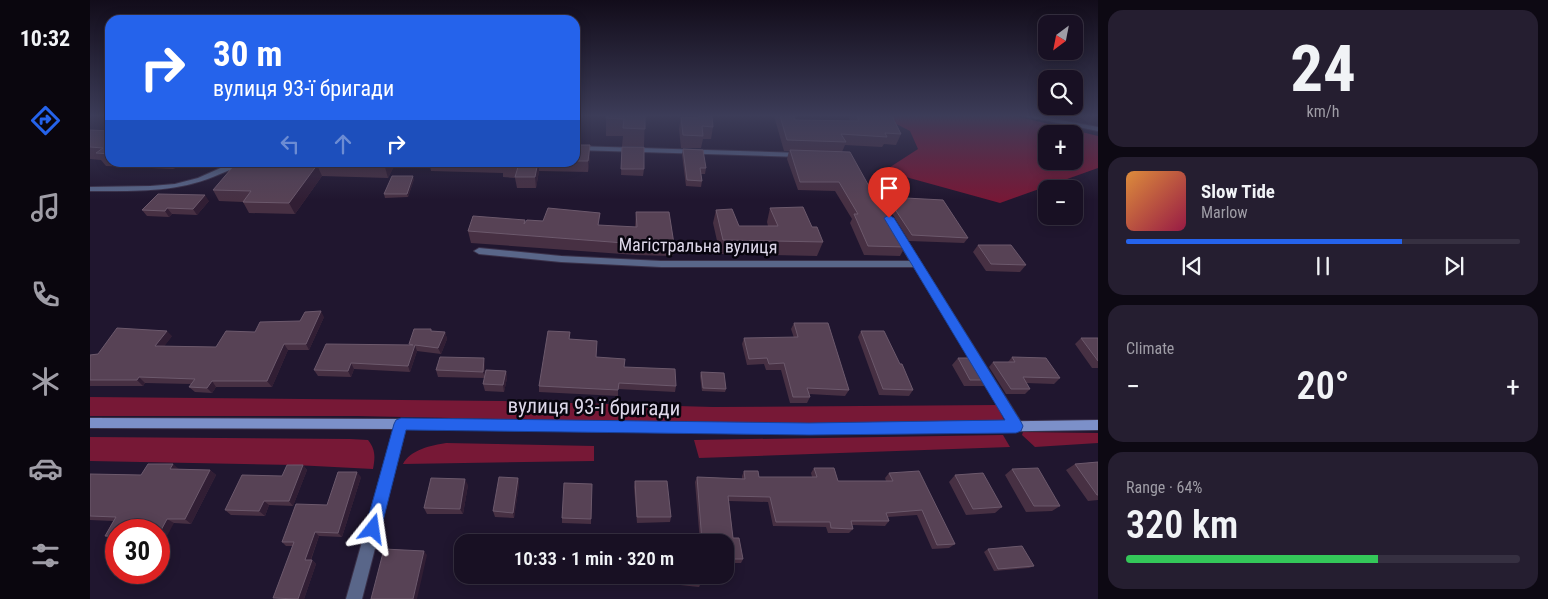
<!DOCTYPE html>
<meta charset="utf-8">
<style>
:root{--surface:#181023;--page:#251e30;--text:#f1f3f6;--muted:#9f9da6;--line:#363041;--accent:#2563eb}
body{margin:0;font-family:"Roboto Condensed",sans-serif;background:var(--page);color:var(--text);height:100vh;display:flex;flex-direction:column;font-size:19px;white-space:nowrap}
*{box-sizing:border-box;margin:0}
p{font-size:16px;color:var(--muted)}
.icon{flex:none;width:28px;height:28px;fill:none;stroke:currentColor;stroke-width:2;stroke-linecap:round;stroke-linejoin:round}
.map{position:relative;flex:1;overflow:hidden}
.drawer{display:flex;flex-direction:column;gap:10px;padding:10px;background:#0d0913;width:450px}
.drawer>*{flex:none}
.banner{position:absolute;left:15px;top:15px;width:475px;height:152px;border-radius:15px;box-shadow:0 2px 12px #0003,0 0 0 1px var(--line);background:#2563eb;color:#fff;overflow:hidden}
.needle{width:32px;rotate:212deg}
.fabs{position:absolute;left:948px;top:15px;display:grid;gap:10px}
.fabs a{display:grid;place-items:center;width:45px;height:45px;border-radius:10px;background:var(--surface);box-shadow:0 2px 12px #0003,0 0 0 1px var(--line);font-size:25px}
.speed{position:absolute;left:15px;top:519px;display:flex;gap:10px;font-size:25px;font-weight:700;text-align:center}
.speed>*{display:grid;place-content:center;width:65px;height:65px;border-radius:50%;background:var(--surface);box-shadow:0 2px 12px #0003,0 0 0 1px var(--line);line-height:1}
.speed .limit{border:8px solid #d22;background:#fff;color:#111}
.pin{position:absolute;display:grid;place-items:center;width:42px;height:42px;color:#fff;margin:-51px -21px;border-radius:50% 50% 50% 0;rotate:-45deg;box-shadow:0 0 5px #0007}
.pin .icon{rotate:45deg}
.me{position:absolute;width:55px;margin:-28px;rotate:15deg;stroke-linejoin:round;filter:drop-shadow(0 0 4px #0008)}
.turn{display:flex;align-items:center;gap:18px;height:105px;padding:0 25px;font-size:22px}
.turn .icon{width:65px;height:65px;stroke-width:2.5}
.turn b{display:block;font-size:35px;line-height:42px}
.lanes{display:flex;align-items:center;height:48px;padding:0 25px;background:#0003;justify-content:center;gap:25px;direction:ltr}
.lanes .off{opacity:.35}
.big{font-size:38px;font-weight:600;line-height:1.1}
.drawer .tile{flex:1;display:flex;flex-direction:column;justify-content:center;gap:8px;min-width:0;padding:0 18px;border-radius:15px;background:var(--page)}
.drawer .dial{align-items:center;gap:0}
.dial b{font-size:65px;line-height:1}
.song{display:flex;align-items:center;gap:15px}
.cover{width:60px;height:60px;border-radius:8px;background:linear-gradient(135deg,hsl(30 70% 55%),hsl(340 70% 35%))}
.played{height:5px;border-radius:2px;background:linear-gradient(90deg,var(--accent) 70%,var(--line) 70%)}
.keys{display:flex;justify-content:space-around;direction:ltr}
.heat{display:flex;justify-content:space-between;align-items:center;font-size:28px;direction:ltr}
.charge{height:8px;border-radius:4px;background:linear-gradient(90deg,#34c759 64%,var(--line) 0)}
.trip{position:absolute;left:364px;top:534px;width:280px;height:50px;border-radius:15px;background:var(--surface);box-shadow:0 2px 12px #0003,0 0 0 1px var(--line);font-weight:600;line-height:50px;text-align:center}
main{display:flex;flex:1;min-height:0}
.menu{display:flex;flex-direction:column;width:90px;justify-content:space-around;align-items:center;background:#0a060e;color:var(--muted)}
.menu .icon{width:35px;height:35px}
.menu .active{color:var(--accent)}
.menu b{font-size:22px;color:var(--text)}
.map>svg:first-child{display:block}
</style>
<main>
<nav class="menu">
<b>10:32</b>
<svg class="icon active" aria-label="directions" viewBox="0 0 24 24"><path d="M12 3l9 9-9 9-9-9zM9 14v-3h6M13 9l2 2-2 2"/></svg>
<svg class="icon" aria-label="music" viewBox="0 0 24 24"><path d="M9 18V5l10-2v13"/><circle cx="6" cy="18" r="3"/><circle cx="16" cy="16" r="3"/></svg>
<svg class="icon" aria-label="phone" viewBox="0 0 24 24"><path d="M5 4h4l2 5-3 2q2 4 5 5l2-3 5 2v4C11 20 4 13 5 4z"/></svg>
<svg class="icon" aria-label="climate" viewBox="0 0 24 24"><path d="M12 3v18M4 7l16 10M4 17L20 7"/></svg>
<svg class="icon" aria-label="car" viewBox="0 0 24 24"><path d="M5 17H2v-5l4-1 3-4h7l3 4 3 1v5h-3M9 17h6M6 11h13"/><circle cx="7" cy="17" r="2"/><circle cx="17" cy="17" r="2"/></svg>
<svg class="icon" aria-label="filters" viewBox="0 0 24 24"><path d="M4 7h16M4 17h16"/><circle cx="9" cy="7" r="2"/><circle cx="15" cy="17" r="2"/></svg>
</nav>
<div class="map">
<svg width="1008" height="599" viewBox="0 0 1008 599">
<rect width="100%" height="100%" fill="#20162f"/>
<path fill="#771836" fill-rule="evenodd" d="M791 116H926L1008 136V168L910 203 794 171 828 149 820 131ZM956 134H984V161H956Z
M0 397 412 401 623 407 907 405 914 420 656 424 267 416H0Z
M933 432 1008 433V443L945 447 932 435Z
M913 435 920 447 609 458 604 440Z
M0 437 260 439 278 440C286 450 285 458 283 469L205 465 0 461Z
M356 443 504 446V461L313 464C320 450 342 445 356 443Z"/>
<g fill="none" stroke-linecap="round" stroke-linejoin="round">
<g stroke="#3a3149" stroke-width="2">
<path id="street" d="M933 116H949L1008 127V131Z
M485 146 711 153 715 155 711 157 485 150Z
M144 162H154C147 167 138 171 130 174 88 193 45 191 0 191V187L61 186 85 184 108 178Z
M802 220 805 221 931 422 933 426 931 430 927 431 923 430 824 267H571L471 262 389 254 384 251 389 248 471 256 571 261H820L798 223Z
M311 419 315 420 317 424 272 599H256L305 424 307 420Z"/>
</g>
<g stroke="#3a3149" stroke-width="2">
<path id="secondary" d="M0 418 311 419 719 424 1008 420V430L719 434 311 429 0 428Z"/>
</g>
<use href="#street" fill="#596689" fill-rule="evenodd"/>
<use href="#secondary" fill="#7c90c9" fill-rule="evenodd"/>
</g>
<path fill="#473043" d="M516 116H555L554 146H532L533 136H516Z
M606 116H622L623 127 621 139H613L611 148H591L589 129 591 117H606Z
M684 116H704L705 120 760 121 759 118 760 116H802L811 134 806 145 794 144 792 147 755 145 752 152 780 188 810 232 809 234 815 247 810 256 774 255 760 223 762 219 745 191 708 190 697 159 699 151H694Z
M0 130 20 131V162H91L84 169 16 166 11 160 0 159Z
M485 145 500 156 498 172 449 171 446 188H427L425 178 413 177V173L341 171 339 162H485Z
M532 147 554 169 553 176 531 175Z
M593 149 616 168 615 174H611L612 181 611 187 596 186 592 155Z
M161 162H306L298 178 232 176 205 214 159 213 153 202 129 201 123 190Z
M324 179 318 197 295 198 294 194Z
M797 197 878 238 874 243 819 241 795 202Z
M119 201 107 215 82 214 79 217 57 216 52 210Z
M680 208 722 227 733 242 727 256 630 254 623 223 626 210 649 226H678L677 222Z
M546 212 584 244 583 256 546 255 381 243 378 231 435 220V223L545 227Z
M888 245 936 265 930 272 896 271 883 252Z
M234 317 219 350H198L182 387H126L122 393 105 392 99 387 101 384 55 383 53 386H0V355L8 354 82 336 74 346 126 347 165 332 210 321Z
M704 323 759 390 755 396 719 394 720 397 717 403H700L691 370H676L674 364 657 365 652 344 654 338H704L701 329Z
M342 331 355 332 357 339 351 354 327 351 320 372 264 369 261 377 228 376 224 370 319 345Z
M771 331 810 364 823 390 819 396 789 395 768 337Z
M991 338H1008V368H1002L985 344Z
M481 339 506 357 586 386 585 392 528 389V396L449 392V386Z
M922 357 970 378 964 384 936 383 940 389 935 394H916L899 367 903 362H918Z
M868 358 900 380 894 386H874L862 365Z
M395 365V376L416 371 417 378 414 392 395 391 393 384 395 378 348 377 346 370Z
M611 372 636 389 635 392 612 391 610 376Z
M1008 462V500L998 501 976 470 985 464Z
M213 465 217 470 203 506 179 505 175 516 141 515 135 510Z
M724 468 748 481H796L795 478 799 473 865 544 859 548 842 549 827 515 798 517 799 521 795 526 762 525 763 529 759 533H738L736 527 683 526 678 502 639 501 643 538 653 559 651 563H635V542H610L605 482 607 477 652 479V476L654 471 669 477H722L721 473Z
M89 469 120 470 126 475 101 524 84 523 69 530H26V540H22L15 536 23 521 0 520V474L51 475Z
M922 469 970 506 962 511 936 512 915 475Z
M865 475 912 507 905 513 876 515 859 482Z
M271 477 252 537 229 536 221 560H222L226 564 214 599 183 598 203 546H196L192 542Z
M428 478 429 484 424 518 405 517 403 511Z
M545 481 581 517 580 522 547 523 544 487Z
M502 484 501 524 472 523V518Z
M378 485 373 514H337L334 508Z
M898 549 944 566 939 568 904 571 894 552Z
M31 572H57L56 576 36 575Z
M590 575H611V583L609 587 590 585Z"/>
<path fill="#311e34" d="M500 145V156L498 172V161Z
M80 162H91L84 169Z
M297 162H306L298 178 295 167Z
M448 162H449V171L446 188 445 177Z
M227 165 232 176 205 214 199 203Z
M323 176 324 179 318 197 317 194Z
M115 195 119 201 107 215 103 209Z
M77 208 82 214 79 217 75 211Z
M231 311 234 317 219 350 216 344Z
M77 331 82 336 70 352 65 346Z
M355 332 357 339 351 354 348 348Z
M194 344 198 350 182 387 177 381Z
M325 345 327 351 320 372 318 366Z
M394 358 395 365V378L393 372Z
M261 363 264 369 261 377 258 371Z
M416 371 417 378 414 392 413 385Z
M49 377 55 383 53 386 47 380Z
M122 381 126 387 122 393 117 388Z
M83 464 89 469 86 474 80 469Z
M213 465 217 470 203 506 199 501Z
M120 470 126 475 101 524 95 519Z
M267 472 271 477 252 537 248 533Z
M428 478 429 484 424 518 423 513Z
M375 479 378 485 373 514 370 509Z
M174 501 179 505 175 516 169 511Z
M77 519 84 523 69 551V534Z
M225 532 229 536 219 564 215 560Z
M334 551 337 555 327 599H323Z
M222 560 226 564 214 599H208Z
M49 572H57L56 576Z"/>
<path fill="#574255" stroke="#6c596c" d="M516 116H555V129L533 128 534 119 516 118Z
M608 116H622L623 127 612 126 613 136 593 135 591 117 608 118Z
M690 116H704L705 120 769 121 767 116H802L811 134 795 133 797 137 751 134 756 142 697 140Z
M0 130 20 131V154L6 153 13 148 0 147Z
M485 145H500L498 161H485Z
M532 147H554V169H531Z
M593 149 613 150 616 168H610L612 181 597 180Z
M700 150 760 152 780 188 785 193 810 232H807L815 247 778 246 764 214H768L749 182H710Z
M147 162 160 163 297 162 295 167 227 165 199 203 153 202 161 191 123 190Z
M413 162H448L445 177H425L428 167 412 166Z
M302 176H323L317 194H294Z
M68 194 115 195 103 209 77 208 75 211 52 210Z
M797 197 853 200 878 238 822 235Z
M713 207 722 227H727L733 242 633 240 626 210 642 209 649 226H688L680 208Z
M458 208 510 213 508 225 547 227 546 212H579L584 244H547L378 231 383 216 435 220 434 224 437 220 453 221Z
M888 245H921L936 265 901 264Z
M231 311 216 344H194L177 381H122L117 388 99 387 105 379 49 377 47 380H0V355L8 354 27 328 77 331 65 346 126 347 136 331 165 332 170 322 210 321 215 312Z
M704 323H738L759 390 717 388 720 397H703L694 363 679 364 677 358 659 359 654 338 708 337Z
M324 329H341V331L355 332 348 348 325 345 318 366 261 363 258 371 224 370 236 344 323 345 319 344Z
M458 331 480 332 479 339 507 341 506 357 535 359 534 367 585 369 586 386 529 383 528 390 449 386Z
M771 331H794L810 364H812L823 390 793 389Z
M991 338H1008V361Z
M350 357 394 358 393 372 346 370Z
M922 357 956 358 970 378 933 377 940 389H921L903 362H925Z
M868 358H886L900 380H880Z
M396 370 416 371 413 385 393 384Z
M611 372 634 373 636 389 613 388Z
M1008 462V495H1007L985 464Z
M58 464H83L80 469 120 470 95 519H77L69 534V530H26V536H15L26 517 0 516V474L51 475Z
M197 465H213L199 501H174L169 511 135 510 152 475 192 476Z
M724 468H744L748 481H803L799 473 829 471 865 544 847 545 832 510 796 513 799 521H761L763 529 741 528 740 522H686L680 497 638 496 643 538H649L653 559H635V542H612L607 477 655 479 654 471H668L669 477H727Z
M948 468 970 506H944L922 469Z
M248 472H267L248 533 225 532 215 560H222L208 599 183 598 204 542H192L206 504 237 505Z
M893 473 912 507 883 509 865 475Z
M409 477 428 478 423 513 403 511Z
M341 478 375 479 370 509 334 508Z
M545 481H577L581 517H547Z
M474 483 502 484 501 519 472 518Z
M932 546 944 566 908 569 898 549Z
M294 549 334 551 323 599H281Z
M592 575H611V583L592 581Z"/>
<linearGradient id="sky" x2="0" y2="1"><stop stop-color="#120c1a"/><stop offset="0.58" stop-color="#3c3c58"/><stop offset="1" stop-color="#3c3c58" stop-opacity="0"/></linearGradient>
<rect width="1008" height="200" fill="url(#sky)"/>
<path fill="#2563eb" stroke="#184099" d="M799 215 804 218 931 422 933 426 931 431 926 433 719 435 316 430 291 529 288 535 283 537 277 535 275 529 304 424 306 420 311 418 719 423 915 420 794 218Z"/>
<g text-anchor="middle" stroke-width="5" stroke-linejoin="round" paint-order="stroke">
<g font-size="18" fill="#ddd7e9" stroke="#08050f">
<text transform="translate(608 246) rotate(1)" y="6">Магістральна вулиця</text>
</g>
<g font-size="21" fill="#ddd7e9" stroke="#08050f">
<text transform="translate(504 407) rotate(1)" y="7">вулиця 93-ї бригади</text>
</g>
</g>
</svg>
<div class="fabs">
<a><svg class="needle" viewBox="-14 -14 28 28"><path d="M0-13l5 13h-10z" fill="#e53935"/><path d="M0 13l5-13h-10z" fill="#9f9da6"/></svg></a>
<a><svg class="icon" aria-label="search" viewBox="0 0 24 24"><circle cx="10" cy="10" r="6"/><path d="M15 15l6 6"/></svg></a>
<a>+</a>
<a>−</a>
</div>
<div class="speed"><div class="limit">30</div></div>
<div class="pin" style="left:799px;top:218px;background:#d93025"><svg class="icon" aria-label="arrive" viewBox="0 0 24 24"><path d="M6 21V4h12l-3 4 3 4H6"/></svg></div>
<svg class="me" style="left:283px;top:529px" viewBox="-20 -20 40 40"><path d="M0-17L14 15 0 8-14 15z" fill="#2563eb" stroke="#fff" stroke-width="4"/></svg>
<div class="trip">10:33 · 1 min · 320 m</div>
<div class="banner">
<div class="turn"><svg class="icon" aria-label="right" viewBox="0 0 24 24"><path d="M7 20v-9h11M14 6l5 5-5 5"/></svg><div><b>30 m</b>вулиця 93-ї бригади</div></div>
<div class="lanes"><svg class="icon off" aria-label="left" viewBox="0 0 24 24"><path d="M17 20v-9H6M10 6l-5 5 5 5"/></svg><svg class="icon off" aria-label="ahead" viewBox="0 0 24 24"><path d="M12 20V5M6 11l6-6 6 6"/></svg><svg class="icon" aria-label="right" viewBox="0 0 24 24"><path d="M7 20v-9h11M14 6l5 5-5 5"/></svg></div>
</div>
</div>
<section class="drawer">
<div class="tile dial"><b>24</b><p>km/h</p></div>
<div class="tile">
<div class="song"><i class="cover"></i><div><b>Slow Tide</b><p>Marlow</p></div></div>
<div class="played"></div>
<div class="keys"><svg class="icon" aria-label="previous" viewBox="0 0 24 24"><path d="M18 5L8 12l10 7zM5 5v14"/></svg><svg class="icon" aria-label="pause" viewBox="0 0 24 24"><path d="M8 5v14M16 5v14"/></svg><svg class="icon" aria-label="next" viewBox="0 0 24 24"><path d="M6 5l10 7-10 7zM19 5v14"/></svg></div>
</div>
<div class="tile"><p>Climate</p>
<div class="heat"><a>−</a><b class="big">20°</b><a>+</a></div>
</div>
<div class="tile"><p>Range · 64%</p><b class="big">320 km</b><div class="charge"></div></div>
</section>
</main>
